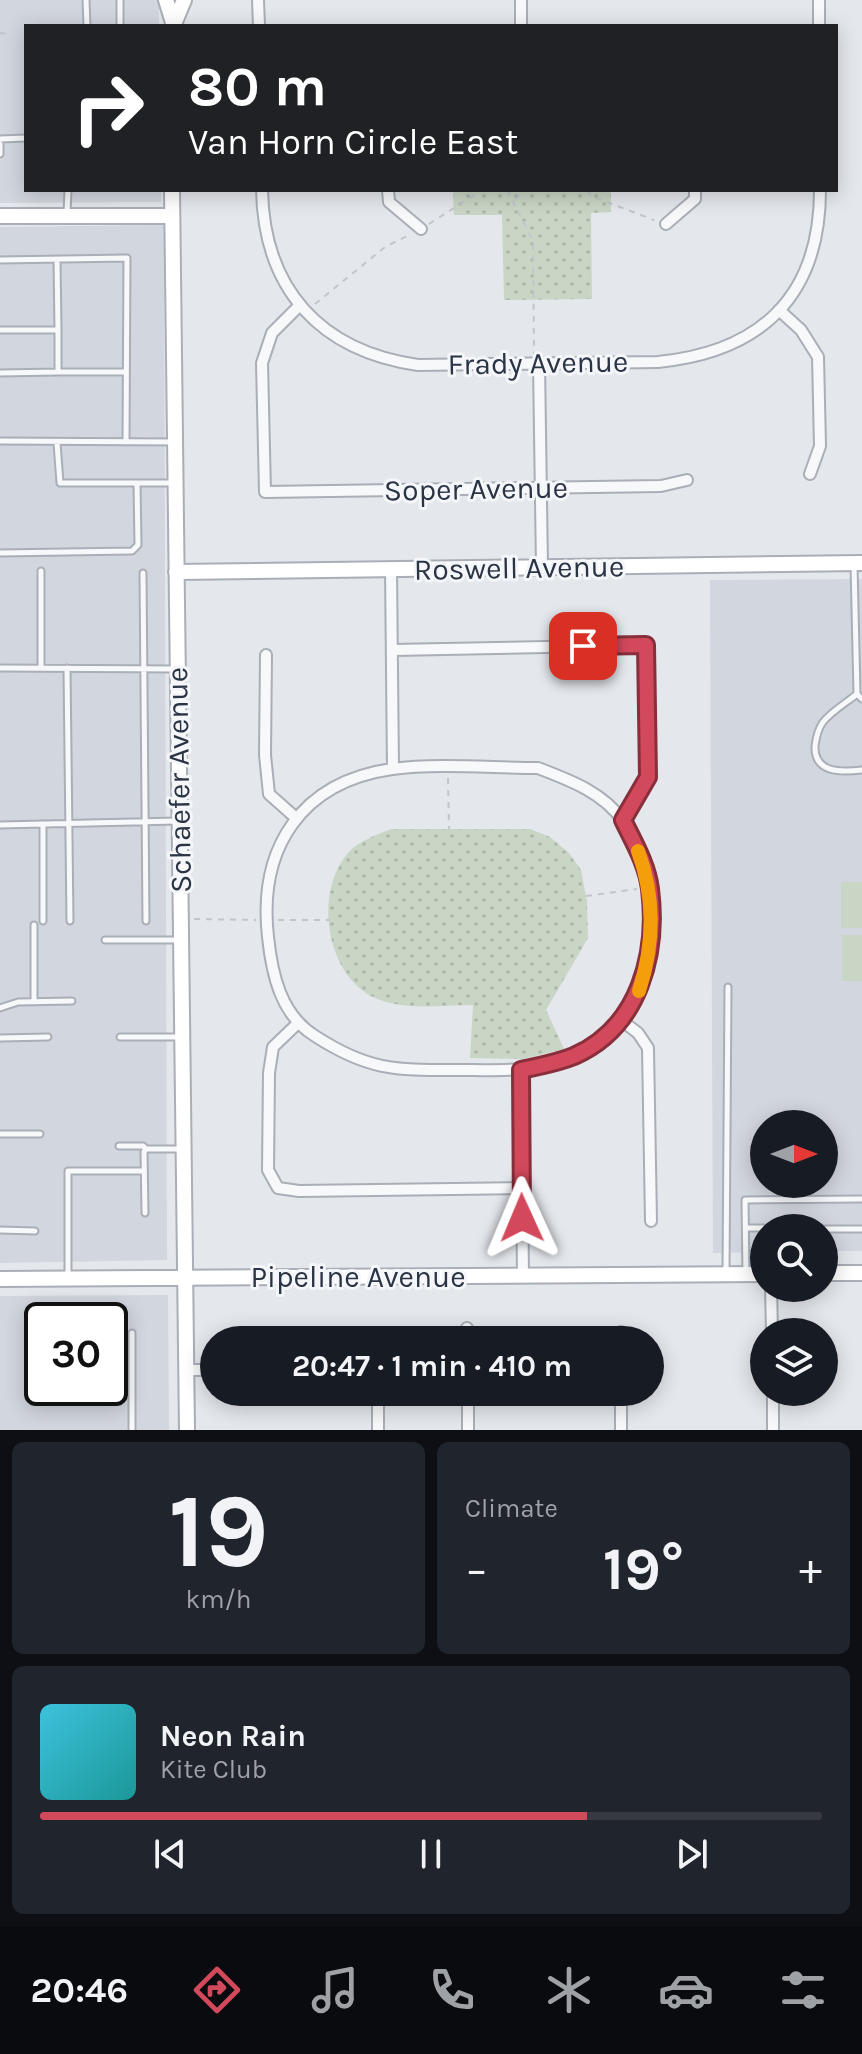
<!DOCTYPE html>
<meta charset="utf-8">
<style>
:root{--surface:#171b24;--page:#20242c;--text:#f1f3f6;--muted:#9ea1a6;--line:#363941;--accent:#d1495b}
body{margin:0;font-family:Karla,sans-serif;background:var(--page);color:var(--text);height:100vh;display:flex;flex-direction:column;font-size:30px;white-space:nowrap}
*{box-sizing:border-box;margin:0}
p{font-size:26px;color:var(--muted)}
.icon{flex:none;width:44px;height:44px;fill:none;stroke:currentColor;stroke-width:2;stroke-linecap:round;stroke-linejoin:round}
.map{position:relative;height:1430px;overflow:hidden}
.details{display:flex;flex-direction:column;gap:12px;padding:12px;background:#0d0f14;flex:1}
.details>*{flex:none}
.guide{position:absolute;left:24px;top:24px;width:814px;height:168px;border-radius:0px;box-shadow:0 4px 20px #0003;background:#202124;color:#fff;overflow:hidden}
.needle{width:52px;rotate:90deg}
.controls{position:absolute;left:750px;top:1110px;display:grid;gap:16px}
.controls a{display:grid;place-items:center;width:88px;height:88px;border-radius:50%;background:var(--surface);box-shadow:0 4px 20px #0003;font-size:40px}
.speed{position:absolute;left:24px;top:1302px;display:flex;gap:16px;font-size:40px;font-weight:700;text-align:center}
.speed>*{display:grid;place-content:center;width:104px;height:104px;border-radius:50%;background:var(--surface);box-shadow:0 4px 20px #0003;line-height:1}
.speed .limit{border:4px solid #111;border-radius:12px;background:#fff;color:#111}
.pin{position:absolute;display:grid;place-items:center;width:68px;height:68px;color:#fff;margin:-34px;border-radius:16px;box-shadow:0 4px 12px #0006}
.me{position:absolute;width:88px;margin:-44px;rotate:359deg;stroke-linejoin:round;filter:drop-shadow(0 0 6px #0008)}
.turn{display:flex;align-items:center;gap:28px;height:168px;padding:0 32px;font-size:36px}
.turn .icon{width:104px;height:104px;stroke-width:2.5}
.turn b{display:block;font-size:56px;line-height:68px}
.big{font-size:60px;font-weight:700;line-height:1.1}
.details .widget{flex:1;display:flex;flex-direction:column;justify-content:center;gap:12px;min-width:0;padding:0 28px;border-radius:12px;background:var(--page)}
.details .dial{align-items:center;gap:0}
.dial b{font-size:104px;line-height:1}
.song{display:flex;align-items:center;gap:24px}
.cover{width:96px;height:96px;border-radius:12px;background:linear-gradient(135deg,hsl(190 70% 55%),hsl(180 70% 35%))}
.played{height:8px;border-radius:4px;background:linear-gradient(90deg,var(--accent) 70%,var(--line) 70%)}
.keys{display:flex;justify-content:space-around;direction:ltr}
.heat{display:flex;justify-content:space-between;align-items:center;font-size:44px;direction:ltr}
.details .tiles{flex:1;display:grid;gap:12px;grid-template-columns:1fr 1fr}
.widget:last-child{grid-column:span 2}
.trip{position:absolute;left:200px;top:1326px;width:464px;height:80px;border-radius:40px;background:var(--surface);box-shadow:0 4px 20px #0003;font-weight:700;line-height:80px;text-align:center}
.tabs{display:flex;height:128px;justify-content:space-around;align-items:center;background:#090b0e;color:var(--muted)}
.tabs .icon{width:56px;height:56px}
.tabs .on{color:var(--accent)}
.tabs b{font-size:36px;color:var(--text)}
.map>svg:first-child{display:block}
</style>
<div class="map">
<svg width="862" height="1430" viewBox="0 0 862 1430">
<defs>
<pattern id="park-dots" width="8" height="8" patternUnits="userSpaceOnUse" patternTransform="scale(2)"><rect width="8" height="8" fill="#c9d6c5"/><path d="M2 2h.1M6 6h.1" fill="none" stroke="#adb8ab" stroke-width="1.8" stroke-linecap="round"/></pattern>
</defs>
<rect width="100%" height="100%" fill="#e4e7ec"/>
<path fill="#d2d6de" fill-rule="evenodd" d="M0 0H159V26H26V190H161V202L0 203Z
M164 225 167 1260 0 1263V227Z
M862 579V1251H824V1228H764V1252L713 1253 710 580ZM764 1124H824V1184H764Z
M168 1295 169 1430H0V1296ZM42 1320H110V1388H42Z"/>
<path fill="url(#park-dots)" d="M453 190H611V212L591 213 592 299 504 300 502 215H454Z
M391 829H530L550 837 569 853 581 870 587 901 588 938 546 1010 564 1049 523 1059 470 1058 473 1005C442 1005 404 1011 375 998 326 976 313 893 348 853 358 841 377 835 391 829Z"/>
<path fill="#c9d6c5" d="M841 882H862V928H841Z
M842 935H862V981H842Z"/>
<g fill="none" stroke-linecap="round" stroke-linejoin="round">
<g stroke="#a9aeb7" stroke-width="9">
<path id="lane" d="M86 0 87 26
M120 26V0
M0 139 26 138
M0 144V154
M67 213 68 190
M0 260 127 258 126 442
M0 330H58L57 260
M58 330V372H125
M0 373 58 372
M0 441 174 442
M57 443 60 483H137
M0 553 132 551 138 545 137 483H174
M854 565 857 694 862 699
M41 571V668
M143 573 146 921
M0 668 176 669
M67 668 70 921
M857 694C846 703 832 711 823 722 818 729 816 738 815 746 814 774 842 772 862 770
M0 825 178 821
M43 921V824
M34 925V1002
M105 940H180
M0 1008 18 1002 72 1001
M120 1037H182
M0 1038 48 1037
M0 1134H40
M119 1146H143L146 1149
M145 1213 144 1152 146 1149H183
M746 1228H764
M824 1229H862
M0 1230 35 1231
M726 1273 728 987
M746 1274 745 1200 862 1199
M68 1278V1171H144
M132 1333V1430"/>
</g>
<g stroke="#a9aeb7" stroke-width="14">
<path id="street" d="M258 0 259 26
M521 0V26
M819 0V26
M262 190C264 289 320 351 418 365L658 362C761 352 820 296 820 190
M388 190 389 202 421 229
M666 224 695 199V190
M299 306 272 333 262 363 265 492 661 486 687 480
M779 310 801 330 818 357 820 446 810 474
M539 363 542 568
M391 569 393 769
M393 650 646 645 648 777 623 820
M266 655 265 755 269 794 296 818
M538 768C569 780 603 792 623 821 673 894 659 1013 577 1055 541 1073 498 1070 458 1070 396 1070 369 1071 315 1036 281 1015 272 975 268 937 258 848 301 782 392 769 439 763 491 768 538 768Z
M621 1020 638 1033 648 1048 651 1221
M296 1025 273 1047 269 1073 268 1170 278 1188 299 1191 522 1188
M521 1070 523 1276
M771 1288 772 1332
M467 1328V1340
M621 1332V1340
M186 1370H214
M378 1392V1430
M468 1392V1430
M621 1392V1430
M773 1392V1430"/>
</g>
<g stroke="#a9aeb7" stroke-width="18">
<path id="secondary" d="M166 0 174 26
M174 24 184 0
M172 190 187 1430
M0 216H172
M176 572 862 563
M824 1273H862
M0 1279 764 1274"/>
</g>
<path stroke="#c2c5cb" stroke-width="2" stroke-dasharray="6 6" stroke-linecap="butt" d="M0 33 9 34
M507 190 533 241 534 354
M587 190 591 196 654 220
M515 199 527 190
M429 224 482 190
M315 304 385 247 409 235
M448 778 449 829
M586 896 637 889
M194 919 256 920
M278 920H330"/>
<use href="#lane" stroke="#f7f8fa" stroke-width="5"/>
<use href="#street" stroke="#f7f8fa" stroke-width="10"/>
<use href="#secondary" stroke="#fff" stroke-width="14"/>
</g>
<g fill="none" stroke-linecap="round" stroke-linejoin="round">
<g stroke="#882f3b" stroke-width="20">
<path id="route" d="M522 1218 521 1070C539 1066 557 1063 574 1056 640 1027 658 953 650 889 647 864 633 841 623 820L648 777 646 645 583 646"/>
</g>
<use href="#route" stroke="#d1495b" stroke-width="14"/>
<path stroke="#f59e0b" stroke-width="14" d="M638 851C655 897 654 945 639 991"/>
</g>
<g text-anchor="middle" stroke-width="6" stroke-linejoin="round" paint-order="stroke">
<g font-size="30" fill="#2b3445" stroke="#f4f6f9">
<text transform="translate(538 363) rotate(-1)" y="10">Frady Avenue</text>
<text transform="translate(476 489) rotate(-1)" y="10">Soper Avenue</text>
<text transform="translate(519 568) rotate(-1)" y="10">Roswell Avenue</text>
<text transform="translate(179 780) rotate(-91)" y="10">Schaefer Avenue</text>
<text x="358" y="1287">Pipeline Avenue</text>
</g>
</g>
</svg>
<div class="controls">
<a><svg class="needle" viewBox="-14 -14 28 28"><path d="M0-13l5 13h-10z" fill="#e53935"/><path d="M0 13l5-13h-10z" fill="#9ea1a6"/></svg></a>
<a><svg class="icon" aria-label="search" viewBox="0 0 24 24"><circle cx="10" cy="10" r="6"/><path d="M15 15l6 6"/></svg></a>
<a><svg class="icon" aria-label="layers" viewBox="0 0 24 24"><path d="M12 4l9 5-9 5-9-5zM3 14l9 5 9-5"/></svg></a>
</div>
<div class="speed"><div class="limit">30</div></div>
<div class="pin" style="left:583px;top:646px;background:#d93025"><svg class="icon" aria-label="arrive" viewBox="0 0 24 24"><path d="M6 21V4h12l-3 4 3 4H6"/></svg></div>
<svg class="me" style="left:522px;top:1218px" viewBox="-20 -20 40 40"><path d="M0-17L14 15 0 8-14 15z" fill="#d1495b" stroke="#fff" stroke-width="4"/></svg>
<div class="trip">20:47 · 1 min · 410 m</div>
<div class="guide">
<div class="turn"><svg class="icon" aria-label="right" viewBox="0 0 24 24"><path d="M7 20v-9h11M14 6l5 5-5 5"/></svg><div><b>80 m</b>Van Horn Circle East</div></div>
</div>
</div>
<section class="details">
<div class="tiles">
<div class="widget dial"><b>19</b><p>km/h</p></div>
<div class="widget"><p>Climate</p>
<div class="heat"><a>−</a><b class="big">19°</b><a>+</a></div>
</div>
<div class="widget">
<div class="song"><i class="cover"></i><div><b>Neon Rain</b><p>Kite Club</p></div></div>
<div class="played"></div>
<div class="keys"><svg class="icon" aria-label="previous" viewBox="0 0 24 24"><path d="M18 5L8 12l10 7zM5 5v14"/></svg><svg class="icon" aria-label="pause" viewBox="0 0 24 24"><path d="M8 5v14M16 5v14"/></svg><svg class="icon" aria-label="next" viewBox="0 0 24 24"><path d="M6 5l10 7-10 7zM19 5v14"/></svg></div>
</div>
</div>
</section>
<nav class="tabs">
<b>20:46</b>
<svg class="icon on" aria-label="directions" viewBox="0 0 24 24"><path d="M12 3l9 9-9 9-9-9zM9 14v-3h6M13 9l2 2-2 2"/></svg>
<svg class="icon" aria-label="music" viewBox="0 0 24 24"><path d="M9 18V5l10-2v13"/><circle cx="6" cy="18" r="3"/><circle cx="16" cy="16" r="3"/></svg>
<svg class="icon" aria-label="phone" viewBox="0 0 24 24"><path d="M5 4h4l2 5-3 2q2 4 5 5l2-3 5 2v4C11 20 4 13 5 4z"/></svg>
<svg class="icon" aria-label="climate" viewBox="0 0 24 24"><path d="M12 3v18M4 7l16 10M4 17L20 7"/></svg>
<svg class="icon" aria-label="car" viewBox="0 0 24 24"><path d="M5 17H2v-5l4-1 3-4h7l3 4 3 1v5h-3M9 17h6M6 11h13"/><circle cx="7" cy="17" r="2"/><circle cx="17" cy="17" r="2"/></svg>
<svg class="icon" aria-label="filters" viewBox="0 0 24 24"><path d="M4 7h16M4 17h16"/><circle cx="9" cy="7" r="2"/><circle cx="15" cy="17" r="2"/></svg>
</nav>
